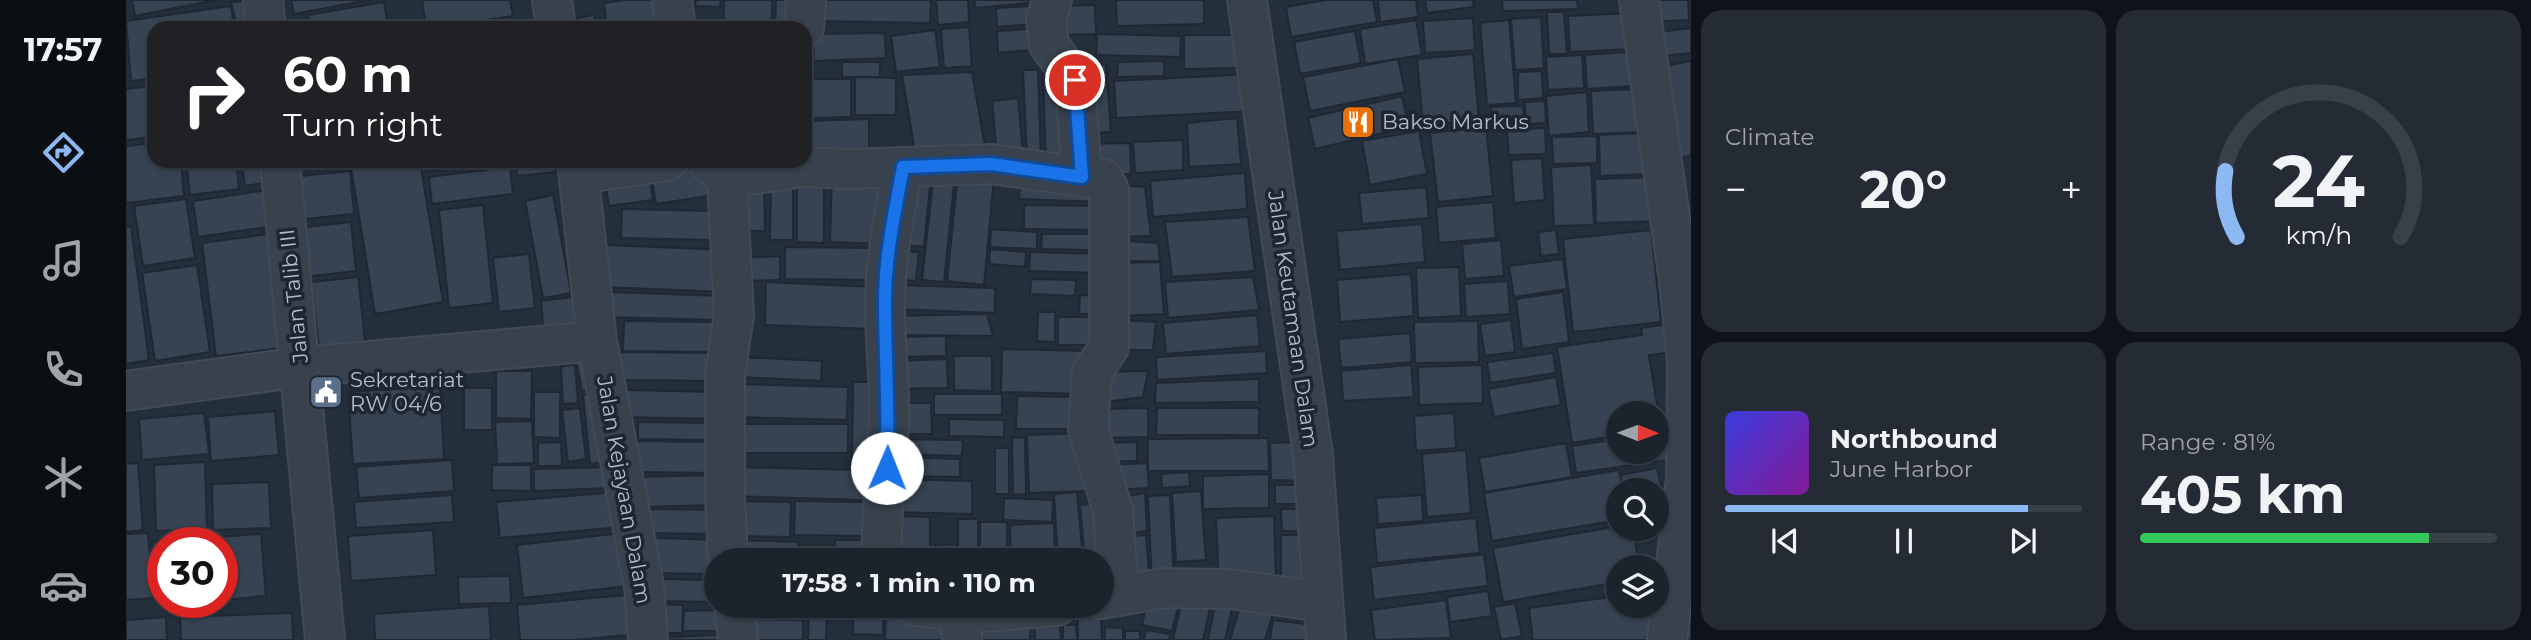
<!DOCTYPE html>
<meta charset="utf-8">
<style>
:root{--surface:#1b232d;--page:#242b35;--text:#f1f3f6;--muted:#a0a4aa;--line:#394049;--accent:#8cb8f4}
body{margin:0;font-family:Montserrat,sans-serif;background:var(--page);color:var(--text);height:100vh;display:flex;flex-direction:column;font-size:26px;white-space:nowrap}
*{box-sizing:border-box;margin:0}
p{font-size:23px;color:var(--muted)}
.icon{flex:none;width:38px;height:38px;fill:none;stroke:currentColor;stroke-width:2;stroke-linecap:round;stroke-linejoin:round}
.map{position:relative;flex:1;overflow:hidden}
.sheet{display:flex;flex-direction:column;gap:10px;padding:10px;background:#0f1319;width:840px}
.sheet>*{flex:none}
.hud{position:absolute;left:21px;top:21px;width:665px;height:147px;border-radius:21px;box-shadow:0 2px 5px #0004,0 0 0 2px var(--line);background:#202124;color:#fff;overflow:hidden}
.needle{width:46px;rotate:91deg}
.tools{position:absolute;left:1480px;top:401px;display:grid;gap:14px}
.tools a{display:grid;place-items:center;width:63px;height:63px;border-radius:50%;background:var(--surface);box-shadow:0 2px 5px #0004,0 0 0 2px var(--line);font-size:35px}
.speed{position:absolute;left:21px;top:527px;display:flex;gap:14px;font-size:35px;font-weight:700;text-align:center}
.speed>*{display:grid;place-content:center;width:91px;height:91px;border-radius:50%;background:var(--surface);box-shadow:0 2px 5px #0004,0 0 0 2px var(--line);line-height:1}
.speed .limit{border:10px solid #d22;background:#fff;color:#111}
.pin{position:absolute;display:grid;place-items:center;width:60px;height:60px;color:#fff;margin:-30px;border:4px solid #fff;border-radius:50%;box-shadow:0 2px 7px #0007}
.me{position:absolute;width:77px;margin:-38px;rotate:1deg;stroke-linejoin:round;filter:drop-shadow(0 0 5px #0008)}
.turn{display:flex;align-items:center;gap:24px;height:147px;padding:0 21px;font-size:32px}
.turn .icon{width:91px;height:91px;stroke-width:2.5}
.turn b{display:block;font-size:49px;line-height:60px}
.big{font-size:52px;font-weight:700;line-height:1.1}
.sheet .card{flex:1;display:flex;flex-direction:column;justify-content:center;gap:10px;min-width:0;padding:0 24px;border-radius:21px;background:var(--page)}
.sheet .dial{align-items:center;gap:0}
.dial svg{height:182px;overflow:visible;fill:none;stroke:var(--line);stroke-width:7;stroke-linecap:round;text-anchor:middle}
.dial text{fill:var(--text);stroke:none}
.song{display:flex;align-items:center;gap:21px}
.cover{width:84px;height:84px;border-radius:10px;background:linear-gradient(135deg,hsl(240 70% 55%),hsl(290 70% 35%))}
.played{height:7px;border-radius:4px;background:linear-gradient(90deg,var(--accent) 85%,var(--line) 85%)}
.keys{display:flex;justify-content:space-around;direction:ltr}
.heat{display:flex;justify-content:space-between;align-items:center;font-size:38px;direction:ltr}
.charge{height:10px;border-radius:5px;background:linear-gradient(90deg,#34c759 81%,var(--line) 0)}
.sheet .tiles{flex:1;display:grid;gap:10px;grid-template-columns:repeat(2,1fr)}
.trip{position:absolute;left:578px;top:548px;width:410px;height:70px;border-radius:35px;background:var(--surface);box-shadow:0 2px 5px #0004,0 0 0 2px var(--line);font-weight:700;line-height:70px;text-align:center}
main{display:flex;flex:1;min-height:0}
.tabs{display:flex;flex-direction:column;width:126px;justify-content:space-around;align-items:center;background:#0b0e12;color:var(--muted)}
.tabs .icon{width:49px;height:49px}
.tabs .current{color:var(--accent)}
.tabs b{font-size:32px;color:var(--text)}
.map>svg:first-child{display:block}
</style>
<main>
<nav class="tabs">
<b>17:57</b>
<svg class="icon current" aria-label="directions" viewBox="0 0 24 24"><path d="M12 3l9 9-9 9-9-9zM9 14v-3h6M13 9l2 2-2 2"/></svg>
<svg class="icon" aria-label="music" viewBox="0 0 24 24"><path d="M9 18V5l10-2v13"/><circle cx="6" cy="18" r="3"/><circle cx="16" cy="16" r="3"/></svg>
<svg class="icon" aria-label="phone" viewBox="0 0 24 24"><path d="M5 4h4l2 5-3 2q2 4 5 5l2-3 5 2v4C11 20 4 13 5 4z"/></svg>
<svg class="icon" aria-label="climate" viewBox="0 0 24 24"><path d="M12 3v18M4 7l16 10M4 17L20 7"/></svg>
<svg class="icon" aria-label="car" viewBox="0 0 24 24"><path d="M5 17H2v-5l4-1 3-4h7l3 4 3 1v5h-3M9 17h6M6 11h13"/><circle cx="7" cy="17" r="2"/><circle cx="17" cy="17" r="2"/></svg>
</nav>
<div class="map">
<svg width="1565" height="640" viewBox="0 0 1565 640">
<rect width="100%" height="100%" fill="#242f3c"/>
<path fill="#374352" stroke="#1f2833" stroke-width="2" d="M6 0H90L9 16Z
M130 0 121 28H111L105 2Z
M165 0H243L168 14Z
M296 0H384L387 16 300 28Z
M499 0H538L542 28H481L478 3Z
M570 0H595L594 7 569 6Z
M598 0H646V28H598Z
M650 0H677L675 28H649Z
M692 0H805L804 23 692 21Z
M810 0H842L843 22 812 25Z
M848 0H923V1L849 8Z
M990 0H1078V24L991 26Z
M1200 0H1247L1251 22 1165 37 1160 7Z
M1252 0H1290L1292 17 1254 22Z
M1299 0H1347L1348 7 1301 13Z
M1376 0H1451L1452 9 1377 11Z
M1524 0H1562L1563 20 1524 22Z
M258 2 262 28H184L182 15Z
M969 5 970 34 927 35 926 6Z
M105 6 108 28H28V78L5 81 0 21Z
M908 6 909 24 871 27 870 8Z
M1421 12H1438L1441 54H1423Z
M1505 13 1507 49 1444 52 1442 16Z
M468 15 470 28H441L440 20Z
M1415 17 1418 68 1389 70 1385 19Z
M1347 18 1349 50 1299 53 1297 21Z
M1290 20 1296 55 1239 64 1234 29Z
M1383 20 1390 103 1361 105 1354 23Z
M843 27 846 66 818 68 815 29Z
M1565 28V53L1528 57 1525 33Z
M903 29 905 50 872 53 871 31Z
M809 30 814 67 770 72 765 36Z
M1229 31 1235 63 1174 74 1168 42Z
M759 33 760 58 688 61 687 34Z
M971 34 1055 36 1054 57 970 55Z
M1058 35H1119L1120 68 1058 69Z
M1503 52 1506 86 1461 89 1459 55Z
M1347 54 1353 120 1297 125 1291 59Z
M1456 55 1458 88 1422 90 1420 57Z
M1272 59 1279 92 1184 111 1177 77Z
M1038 61V76L991 77 992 62Z
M1565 61V156L1549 158 1533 67Z
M716 62H754V77H716Z
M980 64 985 132 959 134 953 66Z
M897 70H912L915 159 901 160Z
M1416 71 1417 98 1392 100V72Z
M846 72 859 147 789 152 776 75Z
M1126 74 1128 111 990 118 988 81Z
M729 77 770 78V115H729Z
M945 77 948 162 920 163 917 78Z
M684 79H725V117L684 118Z
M28 86V137L0 140V89Z
M1510 89 1512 132 1467 134 1465 91Z
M1461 92 1463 132 1423 136 1420 96Z
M1276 96 1283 127 1189 149 1182 118Z
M892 98 897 154 871 156 866 101Z
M1419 101 1420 123 1400 124 1399 102Z
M1397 106 1398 126 1366 128 1365 107Z
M1111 118 1115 164 1063 167 1061 123Z
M743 119V150L681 152V121Z
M1360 127 1367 196 1312 202 1304 133Z
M1419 128 1420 154 1383 155 1381 130Z
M1293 131 1301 174 1244 185 1236 141Z
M1518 133 1520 174 1474 176 1473 135Z
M1471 136V163L1427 164 1426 137Z
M1057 140V170L1009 173 1007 142Z
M28 143V161H55L58 196 0 203V146Z
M1004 143 1005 174 961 175 960 144Z
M1416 158 1419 200 1388 203 1385 160Z
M60 161H110L113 189 64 195Z
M115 161H147L149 181 119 186Z
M224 161H294L317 302 249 314Z
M303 161H379V163L304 171Z
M390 161H428L429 172 391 176Z
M584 165 588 195 530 204 525 174Z
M1465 165 1468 225 1428 226 1425 167Z
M384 167 387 194 306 204 303 177Z
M522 168 527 200 483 206 478 174Z
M224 171 228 214 179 219 175 176Z
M779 172 805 175 798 247 771 244Z
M1119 173 1121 209 1027 217 1024 181Z
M832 174 868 178 858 285 821 281Z
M706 175 759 177 756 244 704 242Z
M671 176H698V243L671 242Z
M645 177H667V240H644Z
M894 177 977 181 976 202 893 199Z
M1536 177 1537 221 1470 223 1469 179Z
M612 178H638L639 231H612Z
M807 182 828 185 818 282 796 280Z
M986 184 1019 187 1025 236 987 237Z
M1300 187 1303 218 1236 224 1233 193Z
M142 190 148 226 72 237 67 201Z
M427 195 445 293 417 298 399 201Z
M60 199 69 258 17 266 8 206Z
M1367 202 1370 238 1313 243 1310 207Z
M357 205 367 303 323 308 313 210Z
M898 205 977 206V230L898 229Z
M496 209 587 211 585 240 495 238Z
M1122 217 1129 271 1046 277 1039 222Z
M225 222 230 271 177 277 171 228Z
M1296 224 1299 262 1214 270 1210 231Z
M5 226 23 360 0 364V227Z
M865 229 911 232V249L864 247Z
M1430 230 1433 254 1415 256 1412 232Z
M1525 230 1535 322 1447 332 1437 239Z
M150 233 164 347 90 356 76 243Z
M916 234H964L963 250 915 249Z
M986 240 1032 243 1034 261H986Z
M1375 240 1378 276 1339 279 1336 244Z
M480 245 601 250 599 292 478 287Z
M659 247 754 248V280L659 279Z
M864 249 900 252 899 267 863 264Z
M768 250 793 252 790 281 765 279Z
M904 252 976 254V273L903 271Z
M403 254 409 308 373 312 367 258Z
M654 256V280L616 281V258Z
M1437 259 1441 289 1388 297 1383 266Z
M1034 262 1038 314 994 316 993 263Z
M71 265 84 352 29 361 16 273Z
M1333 267 1335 316 1292 318 1290 268Z
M1285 274 1288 316 1214 322 1211 280Z
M232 277 239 341 193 346 185 282Z
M1127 277 1133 310 1042 318 1039 282Z
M905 279 950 280 949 296 904 294Z
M1382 281 1384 314 1340 317 1338 284Z
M640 282 749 287 748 329 639 325Z
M768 285 869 288V313L767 309Z
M481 292 596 296 595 320 480 317Z
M1437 292 1443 342 1396 349 1390 299Z
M954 295 979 296V314H953Z
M446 297 450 331 418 335 415 301Z
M912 312H929V342L911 341Z
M861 314 867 336 770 335 765 316Z
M1131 315 1134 346 1040 354 1037 323Z
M932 317H976V345H932Z
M991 320 1030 322 1027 350H991Z
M1385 320 1389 352 1359 356 1354 324Z
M498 321 589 322V352L497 351Z
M1352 321 1353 362 1289 363 1288 322Z
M1551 323 1555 351 1523 355 1535 429H1531V413H1493V435L1446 443 1431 347 1516 335 1515 328Z
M1284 333 1286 362 1215 368 1212 339Z
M820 336V356L768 357V337Z
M876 349 959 351 958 394 875 392Z
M1140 351 1141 373 1031 380 1030 357Z
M494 352 591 353V381L494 380Z
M1427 353 1430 373 1364 383 1361 362Z
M828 356H866V391L828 390Z
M472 357 477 387 456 391 450 361Z
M615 357 696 361 695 381 614 377Z
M821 359 822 388 769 389V361Z
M449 365 452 403 437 404 435 366Z
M1285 365 1288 397 1217 401 1215 371Z
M1356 365 1357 403 1293 405 1292 367Z
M370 371H406L405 419 370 418Z
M1022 371 1017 397 971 403 970 372Z
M1430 377 1435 405 1368 417 1362 389Z
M209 378 212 405 191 407 188 380Z
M1133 379V402L1029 403 1030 383Z
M727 382H761L760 463H726Z
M612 384 722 387 721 420 612 417Z
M314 386 318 459 227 464 222 392Z
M338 388H366V430H338Z
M501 390 589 392 588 419 501 417Z
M408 392H434V438L408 437Z
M481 392 487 461 464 464 457 395Z
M808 394H876V415H808Z
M891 396 956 397V429H890Z
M769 403H805L806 434H769Z
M454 408 460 459 442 462 436 410Z
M1022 408V437L967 438V409Z
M1031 408H1133V435H1030Z
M149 411 153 455 85 461 82 417Z
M78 413 83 454 16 460 13 419Z
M1328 413 1330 448 1290 451 1288 416Z
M823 419 878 420V437L823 436Z
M406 421 408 463 371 464 369 422Z
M512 422 586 423V440L512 439Z
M617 424H722V453H617Z
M1545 431 1549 459 1450 473 1446 446 1493 439V452H1531V433Z
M960 433 962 491 903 493 901 435Z
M899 437 900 494 887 495 886 438Z
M1142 438 1143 471H1022V439Z
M768 439 837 440 836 456 768 454Z
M507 441 592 442 591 473 507 472Z
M435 442 436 466H412V443Z
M1011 442V461L974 462V443Z
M1183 442 1184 481 1145 480 1144 443Z
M1440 443 1446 477 1359 492 1353 458Z
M869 448H883V494H869Z
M1340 450 1345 513 1301 517 1296 454Z
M769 457 834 459V477L769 476Z
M326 460 328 491 233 498 230 467Z
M79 462 81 529 30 531 28 465Z
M12 463 17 530 0 532V464Z
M1021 463 1023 488 983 490 982 465Z
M366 465H405V491L366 490Z
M485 467 486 488 408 491V469Z
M603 467 738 470V500L602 496Z
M1531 468 1540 509 1531 511V490H1497L1495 475Z
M1493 470 1497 490H1493V520L1366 541 1358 493Z
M1063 472 1064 486 1036 488 1035 474Z
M1143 474V508L1077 509V476Z
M589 475 590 505 514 507 513 477Z
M764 479 846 481V514L763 512Z
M143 482 145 528 87 530 86 484Z
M1149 485H1187L1186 504H1149Z
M1075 491 1080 560 1050 562 1046 493Z
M492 492 495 527 374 538 370 502Z
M951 492 957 560H932L928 494Z
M1019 493 1021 531 993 534 990 498Z
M326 495 328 522 230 528 228 502Z
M1044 495 1048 582 1026 583 1022 496Z
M1296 495 1297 521 1252 524 1250 498Z
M878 498 927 500 926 522 877 520Z
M606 501 665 502 664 537 605 536Z
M669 501 740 502V536L668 535Z
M982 502 975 560H959L954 505Z
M521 509 591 510V534L521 533Z
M1155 509H1188V531H1156Z
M761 516 804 517V548H761Z
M1148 516 1150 581 1093 584 1090 518Z
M1350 518 1354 553 1251 563 1248 528Z
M832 519H852V560H832Z
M854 522H881V560H854Z
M928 523 929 560H885L884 525Z
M1493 526 1507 528 1513 567H1493V582L1377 602 1367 548Z
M307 530 310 575 225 581 222 536Z
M504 532 511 585 397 598 391 545Z
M22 533 27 598 0 600V534Z
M135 534 140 596 96 600V542H37V602H65L31 605 26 542Z
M1020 535 1024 583 997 585 994 537Z
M1155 535H1188V589H1155Z
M529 538 595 540 590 574 527 573Z
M609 540 672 542V560H609Z
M709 540H749V556L709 555Z
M831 544V560H809V545Z
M674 545H706V560H674Z
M787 550H806V560H787Z
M1358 554 1362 586 1248 600 1244 567Z
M711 557 753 558V560H711Z
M384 576 385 603 333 604 332 577Z
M534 579 590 580V602L534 601Z
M1362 591 1366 616 1324 622 1321 597Z
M1058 592 1086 599 1077 640H1047Z
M1023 593 1054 600 1046 631 1016 625Z
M510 594 514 634 448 640H394L391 605Z
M1091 595 1108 599 1099 640H1082Z
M1493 596V606H1527L1531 640H1407L1403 608Z
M1320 600 1325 638 1249 640 1245 610Z
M1115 603 1147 613 1139 640H1104Z
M1389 603 1396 636 1375 640 1368 607Z
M529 604 557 605 556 633H529Z
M363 606 365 640H249L248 614Z
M617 606H671V617H617Z
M683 606 701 607 700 640H682Z
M713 606H748V608L713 607Z
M607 610V631H557L558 611Z
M760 610 819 613 818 640H759Z
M727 612H757V635L727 634Z
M166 613 167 640H55L54 617Z
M40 617 41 640H0V620Z
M842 617 905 618 904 640H842Z
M975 617 976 640H952V618Z
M620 619 677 620V640H620Z
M1147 620 1196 626 1194 640H1144Z
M937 625H950L951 640H937Z
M934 626 935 640H909V627Z
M1550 626 1565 627V640H1549Z
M979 627 997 628V640H979Z
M1020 630 1044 634 1043 640H1018Z
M999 631H1014V640H999Z
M610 634V640H529V638Z"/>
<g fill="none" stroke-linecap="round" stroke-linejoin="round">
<g stroke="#414a55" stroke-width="42">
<path id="minor" d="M137 0 140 28
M426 0 430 28
M546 0 550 28
M926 0 920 20 923 45 949 80 956 177 977 179 983 190V347L966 373 962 429 987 511 993 596
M1121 0 1187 455 1200 640
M1513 0 1553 281 1561 362 1560 479 1541 640
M678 28 680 0
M154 161 199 640
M451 161 471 341 518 586 522 640
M581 161 601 178 677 167 722 169 865 164 956 177
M453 174 541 161
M601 178 608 315 599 375V498L602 560
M0 391 175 367 471 341
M756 560C754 511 762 465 763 416 764 377 758 338 759 299 760 254 769 211 777 167
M975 599 1038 588 1104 589 1197 602
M608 606 612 640
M788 606 833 611 836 640
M833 611 859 612 931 606"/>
</g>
<use href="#minor" stroke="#38414c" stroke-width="38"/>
</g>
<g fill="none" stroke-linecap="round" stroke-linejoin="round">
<g stroke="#114b97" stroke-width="18">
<path id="route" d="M761 468C763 412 759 357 759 301 759 256 769 211 777 167L865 164 956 177 949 80"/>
</g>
<use href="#route" stroke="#1a73e8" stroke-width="12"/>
</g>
<defs>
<g id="restaurant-square" transform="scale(1.75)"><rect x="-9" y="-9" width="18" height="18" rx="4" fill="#e8710a" stroke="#1d2631"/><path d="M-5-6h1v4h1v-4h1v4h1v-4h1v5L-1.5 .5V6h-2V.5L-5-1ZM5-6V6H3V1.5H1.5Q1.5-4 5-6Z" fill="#fff"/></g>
<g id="civic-square" transform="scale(1.75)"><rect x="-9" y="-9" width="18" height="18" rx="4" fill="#5c6f8a" stroke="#1d2631"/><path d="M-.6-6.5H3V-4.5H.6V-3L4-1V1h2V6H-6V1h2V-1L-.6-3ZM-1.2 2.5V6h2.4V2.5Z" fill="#fff"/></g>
</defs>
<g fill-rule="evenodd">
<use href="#restaurant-square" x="1232" y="122"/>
<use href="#civic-square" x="200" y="392"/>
</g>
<g text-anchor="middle" stroke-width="7" stroke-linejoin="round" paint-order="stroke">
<g font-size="21" fill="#b4bcc8" stroke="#1d2631" text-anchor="start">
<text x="1256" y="129">Bakso Markus</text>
<text x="224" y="387">Sekretariat<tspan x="224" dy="24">RW 04/6</tspan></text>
</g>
<g font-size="21" fill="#b4bcc8" stroke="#1d2631">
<text transform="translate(168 296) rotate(-96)" y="7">Jalan Talib III</text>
<text transform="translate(1167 319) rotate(82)" y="7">Jalan Keutamaan Dalam</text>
<text transform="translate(498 490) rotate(80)" y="7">Jalan Kejayaan Dalam</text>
</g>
</g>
</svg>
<div class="tools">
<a><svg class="needle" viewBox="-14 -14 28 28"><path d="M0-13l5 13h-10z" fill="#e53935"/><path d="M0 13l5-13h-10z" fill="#a0a4aa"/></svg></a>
<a><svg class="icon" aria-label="search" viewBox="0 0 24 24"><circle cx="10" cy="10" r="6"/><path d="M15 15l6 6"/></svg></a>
<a><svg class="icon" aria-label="layers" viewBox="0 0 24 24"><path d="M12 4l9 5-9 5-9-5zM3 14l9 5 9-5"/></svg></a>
</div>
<div class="speed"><div class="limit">30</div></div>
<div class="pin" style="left:949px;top:80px;background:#d93025"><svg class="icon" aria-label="arrive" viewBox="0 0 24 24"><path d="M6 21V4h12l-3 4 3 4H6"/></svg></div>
<svg class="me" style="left:761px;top:468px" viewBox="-20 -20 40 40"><circle r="19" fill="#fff"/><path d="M0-13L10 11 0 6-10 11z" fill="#1a73e8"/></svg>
<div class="trip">17:58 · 1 min · 110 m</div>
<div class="hud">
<div class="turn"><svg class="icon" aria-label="right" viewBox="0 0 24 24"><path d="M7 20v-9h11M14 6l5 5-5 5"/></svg><div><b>60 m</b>Turn right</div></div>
</div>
</div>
<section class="sheet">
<div class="tiles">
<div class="card"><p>Climate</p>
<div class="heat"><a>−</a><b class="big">20°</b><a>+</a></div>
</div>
<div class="card dial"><svg viewBox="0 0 100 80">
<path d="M14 69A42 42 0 1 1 86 69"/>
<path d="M14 69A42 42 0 0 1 9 40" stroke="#8cb8f4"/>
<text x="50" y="56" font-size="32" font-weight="700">24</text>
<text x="50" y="72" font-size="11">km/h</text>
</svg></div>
<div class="card">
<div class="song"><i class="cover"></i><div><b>Northbound</b><p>June Harbor</p></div></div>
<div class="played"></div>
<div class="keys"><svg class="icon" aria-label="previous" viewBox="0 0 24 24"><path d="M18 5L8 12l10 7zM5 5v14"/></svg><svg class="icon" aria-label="pause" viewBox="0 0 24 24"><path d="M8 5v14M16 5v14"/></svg><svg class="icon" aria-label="next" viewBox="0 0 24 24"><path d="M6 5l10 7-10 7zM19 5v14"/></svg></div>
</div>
<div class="card"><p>Range · 81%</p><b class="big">405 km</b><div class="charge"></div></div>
</div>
</section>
</main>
